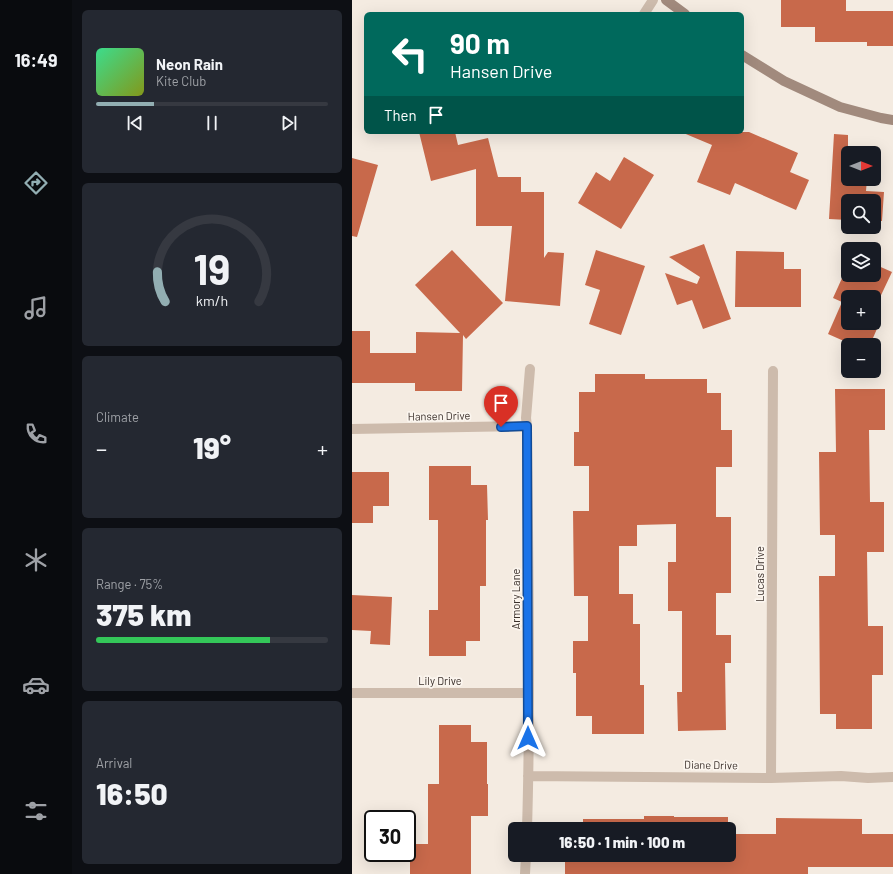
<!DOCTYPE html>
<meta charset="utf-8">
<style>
:root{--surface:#171b24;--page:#242831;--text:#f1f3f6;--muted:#9ea1a6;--line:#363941;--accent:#92aeb2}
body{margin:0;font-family:Barlow,sans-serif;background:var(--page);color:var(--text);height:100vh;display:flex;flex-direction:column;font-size:15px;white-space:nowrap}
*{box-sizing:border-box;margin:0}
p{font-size:13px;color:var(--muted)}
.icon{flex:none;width:22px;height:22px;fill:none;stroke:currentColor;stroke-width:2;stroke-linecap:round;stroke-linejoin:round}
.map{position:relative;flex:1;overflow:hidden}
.side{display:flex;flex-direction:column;gap:10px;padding:10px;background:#0d0f14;width:280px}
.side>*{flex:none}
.top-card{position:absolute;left:12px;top:12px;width:380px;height:122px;border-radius:6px;box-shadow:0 4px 16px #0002;background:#00695c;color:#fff;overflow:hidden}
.needle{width:26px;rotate:90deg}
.fabs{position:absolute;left:489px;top:146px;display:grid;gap:8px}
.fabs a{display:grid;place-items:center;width:40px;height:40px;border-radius:6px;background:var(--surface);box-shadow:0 4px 16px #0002;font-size:20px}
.speed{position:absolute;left:12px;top:810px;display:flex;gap:8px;font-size:20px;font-weight:700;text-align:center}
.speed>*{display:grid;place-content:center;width:52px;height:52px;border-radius:50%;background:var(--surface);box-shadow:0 4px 16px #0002;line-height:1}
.speed .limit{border:2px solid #111;border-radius:6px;background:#fff;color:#111}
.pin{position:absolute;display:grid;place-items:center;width:34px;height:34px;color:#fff;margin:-41px -17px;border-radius:50% 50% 50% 0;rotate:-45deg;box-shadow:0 0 4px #0007}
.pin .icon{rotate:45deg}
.me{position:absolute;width:44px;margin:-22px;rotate:0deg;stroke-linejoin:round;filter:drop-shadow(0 0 3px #0008)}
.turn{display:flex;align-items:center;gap:14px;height:84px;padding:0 20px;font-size:18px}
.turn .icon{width:52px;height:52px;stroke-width:2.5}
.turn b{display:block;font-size:28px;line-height:34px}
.then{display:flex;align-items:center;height:38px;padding:0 20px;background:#0003;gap:8px;font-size:15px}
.big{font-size:30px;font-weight:800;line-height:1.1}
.side .card{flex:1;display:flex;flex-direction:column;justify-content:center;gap:6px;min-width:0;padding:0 14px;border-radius:6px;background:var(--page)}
.side .dial{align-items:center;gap:0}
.dial svg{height:104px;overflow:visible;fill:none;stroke:var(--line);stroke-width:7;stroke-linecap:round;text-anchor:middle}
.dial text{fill:var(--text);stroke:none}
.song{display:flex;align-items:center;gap:12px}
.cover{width:48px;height:48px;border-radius:6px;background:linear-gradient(135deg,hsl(150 70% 55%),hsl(70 70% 35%))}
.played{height:4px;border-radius:2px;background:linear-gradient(90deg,var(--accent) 25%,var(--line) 25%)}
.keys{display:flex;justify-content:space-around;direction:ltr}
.heat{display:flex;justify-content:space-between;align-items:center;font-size:22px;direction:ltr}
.charge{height:6px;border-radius:3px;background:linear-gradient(90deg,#34c759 75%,var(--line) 0)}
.trip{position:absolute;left:156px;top:822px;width:228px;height:40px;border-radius:6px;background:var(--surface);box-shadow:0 4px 16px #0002;font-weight:800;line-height:40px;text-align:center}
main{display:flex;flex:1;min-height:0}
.tabs{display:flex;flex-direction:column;width:72px;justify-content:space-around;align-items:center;background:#090b0e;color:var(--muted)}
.tabs .icon{width:28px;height:28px}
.tabs .current{color:var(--accent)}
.tabs b{font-size:18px;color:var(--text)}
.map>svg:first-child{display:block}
</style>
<main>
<nav class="tabs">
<b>16:49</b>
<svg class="icon current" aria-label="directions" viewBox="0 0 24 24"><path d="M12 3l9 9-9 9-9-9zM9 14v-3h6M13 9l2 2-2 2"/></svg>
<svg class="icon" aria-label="music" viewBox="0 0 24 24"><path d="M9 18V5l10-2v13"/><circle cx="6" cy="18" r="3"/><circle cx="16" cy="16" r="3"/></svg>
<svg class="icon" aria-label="phone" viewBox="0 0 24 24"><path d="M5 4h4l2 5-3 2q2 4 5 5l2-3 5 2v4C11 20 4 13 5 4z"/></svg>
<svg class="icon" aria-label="climate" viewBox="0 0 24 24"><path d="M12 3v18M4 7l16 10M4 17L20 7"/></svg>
<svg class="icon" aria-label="car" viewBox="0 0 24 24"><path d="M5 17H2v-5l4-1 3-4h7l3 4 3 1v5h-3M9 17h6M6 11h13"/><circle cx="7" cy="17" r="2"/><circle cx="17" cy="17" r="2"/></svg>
<svg class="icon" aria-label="filters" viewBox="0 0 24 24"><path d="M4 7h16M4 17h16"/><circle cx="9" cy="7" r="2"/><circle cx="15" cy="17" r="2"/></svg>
</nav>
<section class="side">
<div class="card">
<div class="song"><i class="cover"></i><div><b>Neon Rain</b><p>Kite Club</p></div></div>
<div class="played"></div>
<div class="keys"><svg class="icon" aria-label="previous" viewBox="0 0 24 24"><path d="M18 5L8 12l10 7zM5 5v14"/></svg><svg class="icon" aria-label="pause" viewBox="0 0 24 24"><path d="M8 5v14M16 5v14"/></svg><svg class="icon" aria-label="next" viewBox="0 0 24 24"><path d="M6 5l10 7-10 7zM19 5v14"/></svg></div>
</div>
<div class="card dial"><svg viewBox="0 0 100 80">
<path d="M14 69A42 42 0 1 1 86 69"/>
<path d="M14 69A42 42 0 0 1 8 46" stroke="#92aeb2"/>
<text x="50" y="56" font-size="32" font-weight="700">19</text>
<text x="50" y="72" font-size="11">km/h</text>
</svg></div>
<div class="card"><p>Climate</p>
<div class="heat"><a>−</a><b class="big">19°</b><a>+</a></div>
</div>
<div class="card"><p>Range · 75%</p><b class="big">375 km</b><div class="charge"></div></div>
<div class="card"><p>Arrival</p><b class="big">16:50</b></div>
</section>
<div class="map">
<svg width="541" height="874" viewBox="0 0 541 874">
<rect width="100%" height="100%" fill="#f4ebe1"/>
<path fill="#c8694b" d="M429 0H494V11H541V46H515V42H463V27H429Z
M67 132H103L106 145 136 138 146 177H169V192H192V258L196 252 212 253 208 306 153 301 160 226H124V169L79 181Z
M329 132H397L446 153 438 172 457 180 444 210 383 183 378 195 345 182 360 145Z
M482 134 496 135V179H515L514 191 532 192 530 221H522V201H496V220L477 219Z
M272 157 302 175 269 229 226 203 244 172 258 181Z
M0 158 26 165 5 237 0 236Z
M352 244 379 319 351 329 340 300 325 305 313 273 345 284 348 277 317 257Z
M100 250 151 303 114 339 111 335 110 391H63V383H0V331H18V353H64V332L108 333 63 285Z
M244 250 293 266 269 335 237 324 248 290 233 285Z
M384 251 432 252V269H449V307H383Z
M522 264 540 272 522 310V297H496V323H522V322L527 324 518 345H501L476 334 490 302 481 298 496 265V275H522Z
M243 374H293V379H355V393H369V430H380V467H364V517H379V593H364V635H379V663H373L374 730 326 731 325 692H330V611H316V562H324V524L285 525V546H267V594H281V624H288V685H292V734H240V716H224V673H221V641H236V596H222L221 511H237V466H222V432H227V392H243Z
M483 389H533V430H517L518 502H532V552H515L516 626H531V675H520V729H484V714H468L467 576H483V535H468L467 452H484Z
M77 466H119V485H135L136 520H134V586H128V641H114V656H77V610H86V520H77Z
M0 472H37V506H21V523H0Z
M0 595 40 597 38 645 18 644 19 631 0 630Z
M87 725H119V742H135V784H136V816H119V874H58V844H76V784H87Z
M292 816H322V817H376V829H231V819H292Z
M424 818 510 819V834H541V867H456V874H213V855H377V834H424Z"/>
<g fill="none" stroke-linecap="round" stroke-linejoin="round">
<path stroke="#cdbbac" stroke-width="10" d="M292 14 301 0
M0 429 175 426
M0 693H176
M176 776 419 778 489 776 516 778 541 777
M419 778 421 371
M175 829C179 695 176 560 175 426L174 418 178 369
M173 874 174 855"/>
<path stroke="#a18a7d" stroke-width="10" d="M314 0 333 14
M390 55 432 81 488 107 529 118 541 120"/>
</g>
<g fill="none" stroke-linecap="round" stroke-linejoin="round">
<g stroke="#114b97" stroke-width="10">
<path id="route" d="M149 427 175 426 176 738"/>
</g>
<use href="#route" stroke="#1a73e8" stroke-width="7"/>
</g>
<g text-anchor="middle" stroke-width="3.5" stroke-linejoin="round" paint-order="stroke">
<g font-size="11" fill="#3b302b" stroke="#fbf5ee">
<text transform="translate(87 416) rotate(-1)" y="4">Hansen Drive</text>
<text transform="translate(408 574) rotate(-90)" y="4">Lucas Drive</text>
<text transform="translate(164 599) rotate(-90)" y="4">Armory Lane</text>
<text x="88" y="685">Lily Drive</text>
<text transform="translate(359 765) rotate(1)" y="4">Diane Drive</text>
</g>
</g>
</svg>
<div class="fabs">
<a><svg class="needle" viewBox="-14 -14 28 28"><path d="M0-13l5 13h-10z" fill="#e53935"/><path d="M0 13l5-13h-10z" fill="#9ea1a6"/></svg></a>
<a><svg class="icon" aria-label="search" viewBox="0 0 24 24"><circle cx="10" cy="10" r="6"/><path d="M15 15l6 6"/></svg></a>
<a><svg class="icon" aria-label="layers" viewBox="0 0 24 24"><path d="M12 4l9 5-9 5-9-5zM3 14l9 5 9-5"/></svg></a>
<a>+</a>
<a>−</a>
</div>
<div class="speed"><div class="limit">30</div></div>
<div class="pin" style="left:149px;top:427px;background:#d93025"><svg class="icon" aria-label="arrive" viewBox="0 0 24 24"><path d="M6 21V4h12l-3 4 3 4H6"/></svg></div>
<svg class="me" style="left:176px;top:738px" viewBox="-20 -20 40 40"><path d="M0-17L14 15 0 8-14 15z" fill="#1a73e8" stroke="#fff" stroke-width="4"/></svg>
<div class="trip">16:50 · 1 min · 100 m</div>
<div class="top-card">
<div class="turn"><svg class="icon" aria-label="left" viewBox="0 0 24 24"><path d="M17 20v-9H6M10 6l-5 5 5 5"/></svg><div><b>90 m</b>Hansen Drive</div></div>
<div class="then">Then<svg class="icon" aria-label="arrive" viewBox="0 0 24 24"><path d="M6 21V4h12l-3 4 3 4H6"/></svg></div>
</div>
</div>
</main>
